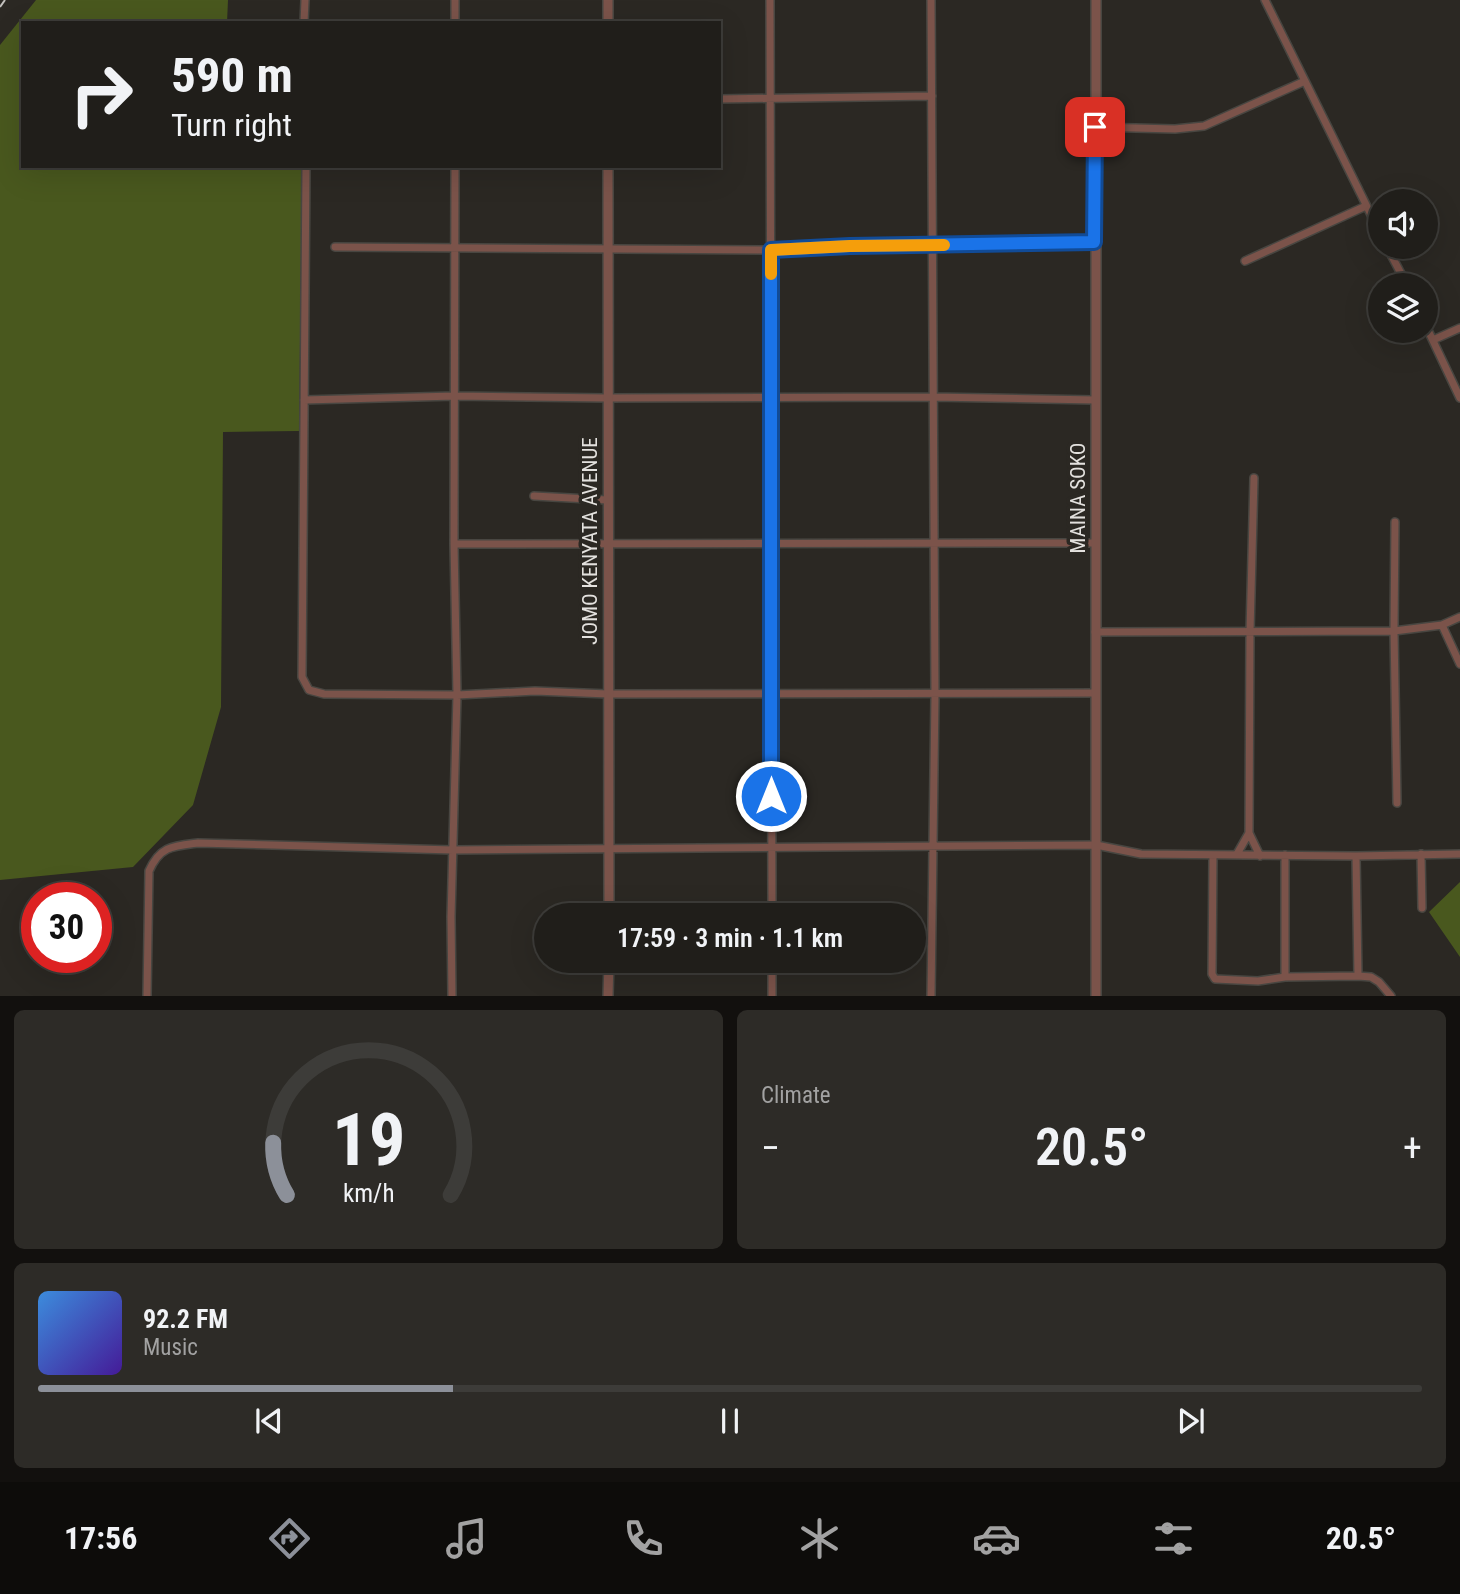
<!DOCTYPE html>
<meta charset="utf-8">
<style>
:root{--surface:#201e1a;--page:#2d2b27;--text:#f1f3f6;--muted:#a2a2a2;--line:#3d3c39;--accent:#8c9099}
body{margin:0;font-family:"Roboto Condensed",sans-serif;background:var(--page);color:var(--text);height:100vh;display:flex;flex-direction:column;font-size:26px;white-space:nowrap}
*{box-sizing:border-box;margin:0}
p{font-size:23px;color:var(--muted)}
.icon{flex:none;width:38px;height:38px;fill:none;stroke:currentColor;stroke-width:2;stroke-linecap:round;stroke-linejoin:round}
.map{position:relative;height:996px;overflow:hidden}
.side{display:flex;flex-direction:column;gap:14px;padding:14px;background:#12100e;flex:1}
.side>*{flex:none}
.top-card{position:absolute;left:21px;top:21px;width:700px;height:147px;border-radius:0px;box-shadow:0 7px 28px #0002,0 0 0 2px var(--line);background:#201e1a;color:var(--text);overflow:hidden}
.buttons{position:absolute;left:1368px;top:189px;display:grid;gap:14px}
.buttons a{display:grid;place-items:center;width:70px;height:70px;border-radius:50%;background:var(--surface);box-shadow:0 7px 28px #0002,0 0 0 2px var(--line);font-size:35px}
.speed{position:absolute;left:21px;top:882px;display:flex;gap:14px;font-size:35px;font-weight:700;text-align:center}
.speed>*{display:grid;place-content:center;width:91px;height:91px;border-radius:50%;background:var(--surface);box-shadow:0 7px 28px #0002,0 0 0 2px var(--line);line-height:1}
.speed .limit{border:10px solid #d22;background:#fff;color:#111}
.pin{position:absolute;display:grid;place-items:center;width:60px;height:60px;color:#fff;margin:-30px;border-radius:14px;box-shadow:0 4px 10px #0006}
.me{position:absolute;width:77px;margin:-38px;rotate:0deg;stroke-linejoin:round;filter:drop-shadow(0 0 5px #0008)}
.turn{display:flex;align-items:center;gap:24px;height:147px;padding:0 35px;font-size:32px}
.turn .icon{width:91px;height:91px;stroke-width:2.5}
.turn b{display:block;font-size:49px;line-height:60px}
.big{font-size:52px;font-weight:600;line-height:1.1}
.side .widget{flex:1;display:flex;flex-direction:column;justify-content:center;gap:10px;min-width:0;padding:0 24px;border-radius:10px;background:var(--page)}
.side .dial{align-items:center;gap:0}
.dial svg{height:182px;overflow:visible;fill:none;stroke:var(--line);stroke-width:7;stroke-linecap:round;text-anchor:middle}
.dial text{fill:var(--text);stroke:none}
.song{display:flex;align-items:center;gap:21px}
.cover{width:84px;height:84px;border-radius:10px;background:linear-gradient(135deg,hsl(210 70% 55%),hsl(260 70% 35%))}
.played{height:7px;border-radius:4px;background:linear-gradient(90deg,var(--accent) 30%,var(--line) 30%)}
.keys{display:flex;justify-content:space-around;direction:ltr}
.heat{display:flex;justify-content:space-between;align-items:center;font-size:38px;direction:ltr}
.side .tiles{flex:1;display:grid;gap:14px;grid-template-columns:1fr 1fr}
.widget:last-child{grid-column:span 2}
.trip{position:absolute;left:534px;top:903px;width:392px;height:70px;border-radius:35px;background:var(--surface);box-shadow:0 7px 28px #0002,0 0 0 2px var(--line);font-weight:600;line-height:70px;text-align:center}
.tabs{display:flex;height:112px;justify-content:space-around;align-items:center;background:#0d0c0a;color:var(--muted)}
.tabs .icon{width:49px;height:49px}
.tabs .active{color:var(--accent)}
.tabs b{font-size:32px;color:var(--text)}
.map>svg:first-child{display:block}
</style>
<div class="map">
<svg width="1460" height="996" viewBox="0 0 1460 996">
<rect width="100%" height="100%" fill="#2b2823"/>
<path fill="#49581e" d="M36 0H228L227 23H23V166H302L299 431 223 432 221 707 193 805 133 867 0 880V45Z
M1460 882V957L1429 912Z"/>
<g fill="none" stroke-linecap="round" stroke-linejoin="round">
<g stroke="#484641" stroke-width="10">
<path id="minor" d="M770 0 772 915
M1265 0 1381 235
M304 23 305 0
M455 23V0
M719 99 932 96
M1095 127 1175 129 1204 126 1305 81
M306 166 302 677 309 690 324 694 457 695 535 691 608 694 1095 693
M335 247 771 250 850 246 1095 242
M1387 247 1407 285
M1245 261 1366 206
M1426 326 1460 398
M1433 340 1460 328
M304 400 455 396 607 398 933 397 1095 400
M1254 478 1250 632 1249 833 1260 856
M534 496 607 500
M1395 522 1394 631 1397 803
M454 544 1096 543
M1442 625 1460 664
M1095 632 1394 631 1442 625 1460 617
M1237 854 1249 833
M1421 854 1422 908
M1213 855 1212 974 1215 979 1258 981 1285 977 1358 976 1371 977 1379 982 1391 996
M1356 856 1358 976
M772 961V996
M1285 977V855
M147 996 149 871C160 846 173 846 198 843L453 850 1096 845 1141 854 1356 856 1460 854
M452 996 451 917 457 695 454 544 455 166
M931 996 935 695 931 0"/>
</g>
<g stroke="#484641" stroke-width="12">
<path id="tertiary" d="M608 0V23
M608 166 609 915
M608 996 609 961
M1096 996V0"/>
</g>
<use href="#minor" stroke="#7b534a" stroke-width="7"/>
<use href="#tertiary" stroke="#7b534a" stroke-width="9"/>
<path stroke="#c3c1be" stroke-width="2" stroke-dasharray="14 7" stroke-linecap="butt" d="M0 7 5 0"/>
</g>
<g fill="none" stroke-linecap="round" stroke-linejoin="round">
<g stroke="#114b97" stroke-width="18">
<path id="route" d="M771 796V250L850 246 1094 242 1095 127"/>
</g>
<use href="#route" stroke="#1a73e8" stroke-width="12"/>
<path stroke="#f59e0b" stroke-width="12" d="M771 274V250L850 246 944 245"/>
</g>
<g text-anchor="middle" stroke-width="7" stroke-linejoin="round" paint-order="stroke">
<g font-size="21" fill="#e3e1de" stroke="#2b2823">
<text transform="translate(1078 498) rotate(-90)" y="7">MAINA SOKO</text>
<text transform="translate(590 541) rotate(-90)" y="7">JOMO KENYATA AVENUE</text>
</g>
</g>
</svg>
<div class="buttons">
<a><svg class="icon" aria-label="sound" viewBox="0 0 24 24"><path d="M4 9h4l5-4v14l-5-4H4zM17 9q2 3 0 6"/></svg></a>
<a><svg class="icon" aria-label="layers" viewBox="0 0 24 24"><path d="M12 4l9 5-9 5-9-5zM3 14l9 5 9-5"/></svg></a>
</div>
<div class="speed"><div class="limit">30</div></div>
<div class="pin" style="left:1095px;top:127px;background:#d93025"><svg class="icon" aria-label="arrive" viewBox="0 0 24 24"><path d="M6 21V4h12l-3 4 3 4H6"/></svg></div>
<svg class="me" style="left:771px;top:796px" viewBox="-20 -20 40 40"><circle r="17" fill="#1a73e8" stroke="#fff" stroke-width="3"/><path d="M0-11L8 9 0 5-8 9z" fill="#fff"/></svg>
<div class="trip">17:59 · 3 min · 1.1 km</div>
<div class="top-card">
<div class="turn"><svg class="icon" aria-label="right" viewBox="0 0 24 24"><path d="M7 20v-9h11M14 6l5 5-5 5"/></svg><div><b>590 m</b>Turn right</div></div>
</div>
</div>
<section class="side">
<div class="tiles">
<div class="widget dial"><svg viewBox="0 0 100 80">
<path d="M14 69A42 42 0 1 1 86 69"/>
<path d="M14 69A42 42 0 0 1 8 46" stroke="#8c9099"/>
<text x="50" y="56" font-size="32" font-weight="700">19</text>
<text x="50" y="72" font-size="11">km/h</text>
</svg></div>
<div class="widget"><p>Climate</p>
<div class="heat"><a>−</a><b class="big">20.5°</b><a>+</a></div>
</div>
<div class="widget">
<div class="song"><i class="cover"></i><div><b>92.2 FM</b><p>Music</p></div></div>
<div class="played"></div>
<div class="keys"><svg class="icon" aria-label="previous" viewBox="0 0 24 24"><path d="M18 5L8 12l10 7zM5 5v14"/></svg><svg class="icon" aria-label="pause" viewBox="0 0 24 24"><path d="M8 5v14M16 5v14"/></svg><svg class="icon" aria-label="next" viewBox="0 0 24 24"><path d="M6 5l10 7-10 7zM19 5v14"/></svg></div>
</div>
</div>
</section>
<nav class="tabs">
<b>17:56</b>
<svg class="icon active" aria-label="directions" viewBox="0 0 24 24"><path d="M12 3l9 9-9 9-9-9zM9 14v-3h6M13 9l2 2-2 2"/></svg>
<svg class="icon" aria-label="music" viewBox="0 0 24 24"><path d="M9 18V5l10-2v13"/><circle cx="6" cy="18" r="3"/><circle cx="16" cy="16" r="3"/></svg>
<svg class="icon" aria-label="phone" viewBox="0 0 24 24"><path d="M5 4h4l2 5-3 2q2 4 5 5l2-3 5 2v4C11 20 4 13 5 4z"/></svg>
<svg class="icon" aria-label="climate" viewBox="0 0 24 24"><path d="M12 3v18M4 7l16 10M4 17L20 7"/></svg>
<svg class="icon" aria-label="car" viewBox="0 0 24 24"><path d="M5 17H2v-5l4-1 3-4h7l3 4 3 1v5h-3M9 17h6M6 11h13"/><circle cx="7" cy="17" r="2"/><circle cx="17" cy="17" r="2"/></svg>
<svg class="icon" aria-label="filters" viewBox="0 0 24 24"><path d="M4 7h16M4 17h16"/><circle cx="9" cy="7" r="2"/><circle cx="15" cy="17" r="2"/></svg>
<b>20.5°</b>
</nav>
